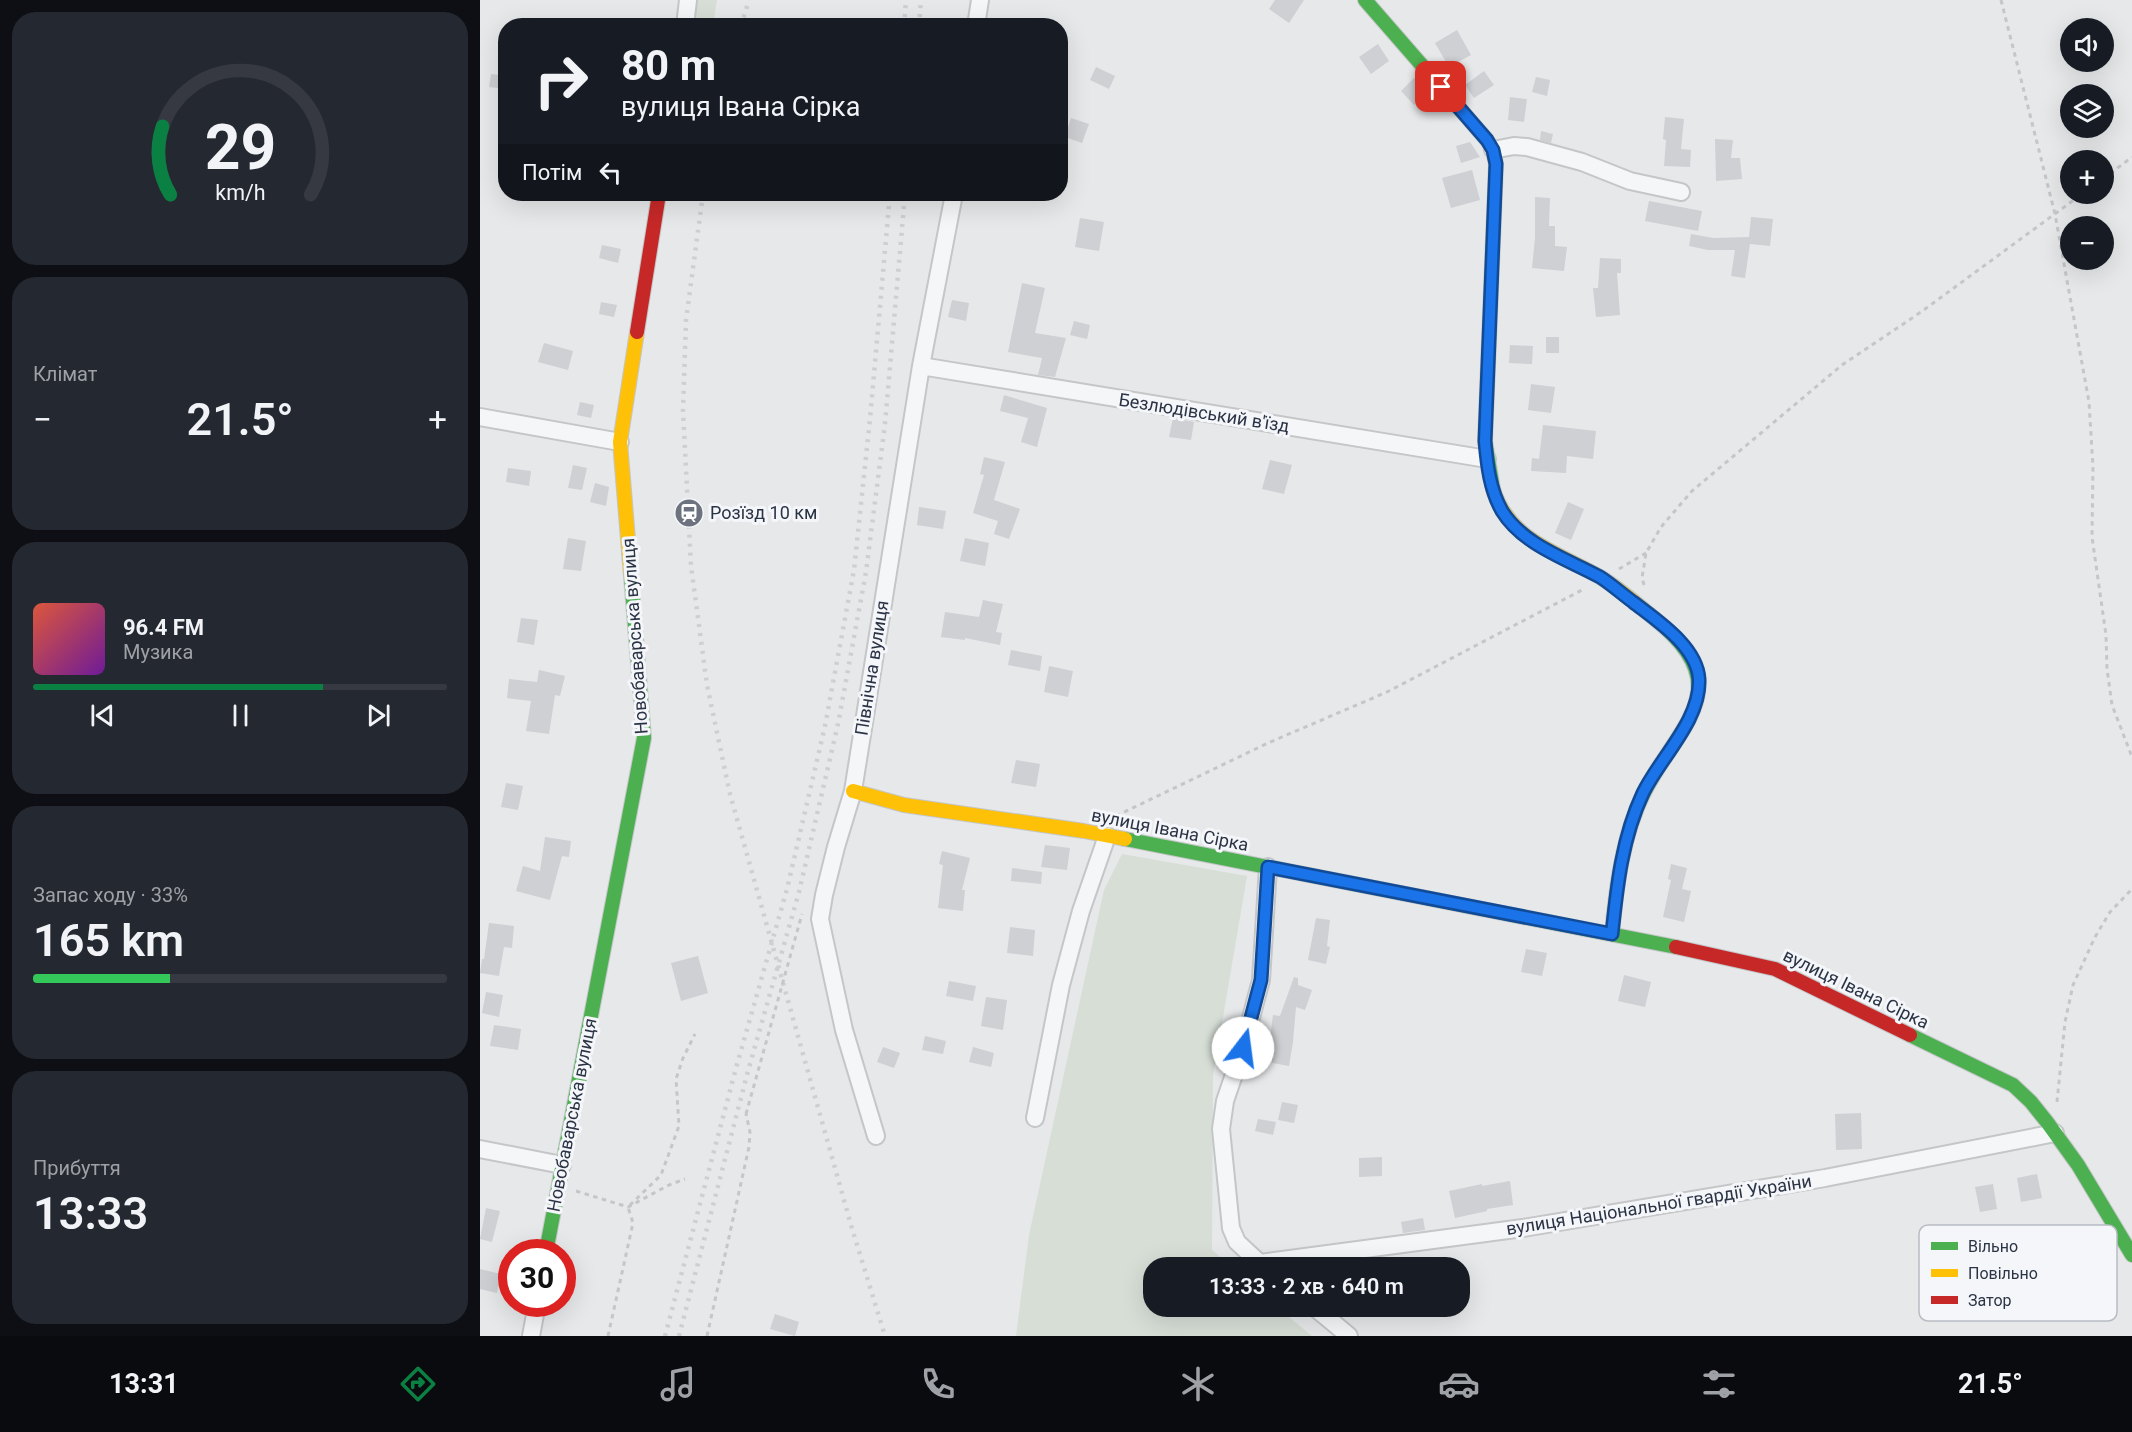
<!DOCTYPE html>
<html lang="uk">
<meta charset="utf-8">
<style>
:root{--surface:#171b24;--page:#242831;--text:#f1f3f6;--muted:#9ea1a6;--line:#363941;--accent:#0b8043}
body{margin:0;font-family:Roboto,sans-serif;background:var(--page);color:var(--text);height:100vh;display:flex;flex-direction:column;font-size:22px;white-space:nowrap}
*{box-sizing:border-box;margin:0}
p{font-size:20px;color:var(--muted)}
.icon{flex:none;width:33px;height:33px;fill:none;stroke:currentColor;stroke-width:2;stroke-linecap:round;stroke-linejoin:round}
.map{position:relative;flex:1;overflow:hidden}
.panel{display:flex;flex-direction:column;gap:12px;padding:12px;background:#0d0f14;width:480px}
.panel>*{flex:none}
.guide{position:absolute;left:18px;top:18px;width:570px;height:183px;border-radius:24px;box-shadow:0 6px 24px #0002;background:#171b24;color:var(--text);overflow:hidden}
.buttons{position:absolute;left:1580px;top:18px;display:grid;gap:12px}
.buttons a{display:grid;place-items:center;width:54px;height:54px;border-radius:50%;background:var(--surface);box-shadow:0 6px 24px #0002;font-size:30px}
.speed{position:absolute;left:18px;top:1239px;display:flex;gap:12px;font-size:30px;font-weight:700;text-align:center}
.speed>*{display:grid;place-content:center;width:78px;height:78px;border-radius:50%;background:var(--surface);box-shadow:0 6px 24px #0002;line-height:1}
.speed .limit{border:9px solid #d22;background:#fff;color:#111}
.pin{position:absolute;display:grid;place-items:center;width:51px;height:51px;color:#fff;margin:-26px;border-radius:12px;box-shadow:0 3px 9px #0006}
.me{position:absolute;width:66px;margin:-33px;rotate:15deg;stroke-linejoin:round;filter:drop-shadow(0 0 4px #0008)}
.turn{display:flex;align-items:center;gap:21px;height:126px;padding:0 24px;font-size:27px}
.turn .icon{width:78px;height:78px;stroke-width:2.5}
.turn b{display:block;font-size:42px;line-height:51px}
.then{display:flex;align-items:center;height:57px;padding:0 24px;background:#0003;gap:12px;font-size:22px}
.big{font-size:45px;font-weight:600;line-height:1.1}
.panel .card{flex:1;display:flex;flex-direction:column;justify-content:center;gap:9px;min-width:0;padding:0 21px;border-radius:24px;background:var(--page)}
.panel .dial{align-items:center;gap:0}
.dial svg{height:156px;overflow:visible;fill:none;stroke:var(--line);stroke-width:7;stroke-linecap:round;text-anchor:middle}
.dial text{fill:var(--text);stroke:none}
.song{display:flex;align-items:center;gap:18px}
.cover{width:72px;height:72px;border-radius:9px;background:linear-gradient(135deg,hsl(10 70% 55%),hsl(280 70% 35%))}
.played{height:6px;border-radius:3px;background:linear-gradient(90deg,var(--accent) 70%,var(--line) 70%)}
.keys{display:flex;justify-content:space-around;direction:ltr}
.heat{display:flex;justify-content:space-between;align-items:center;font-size:33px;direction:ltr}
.charge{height:9px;border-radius:4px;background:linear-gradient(90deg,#34c759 33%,var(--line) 0)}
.trip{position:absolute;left:663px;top:1257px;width:327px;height:60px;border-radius:24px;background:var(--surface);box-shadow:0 6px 24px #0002;font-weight:600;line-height:60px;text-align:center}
.tabs{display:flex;height:96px;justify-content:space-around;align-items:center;background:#090b0e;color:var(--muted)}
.tabs .icon{width:42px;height:42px}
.tabs .selected{color:var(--accent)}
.tabs b{font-size:27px;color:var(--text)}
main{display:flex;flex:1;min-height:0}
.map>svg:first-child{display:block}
</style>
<main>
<section class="panel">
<div class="card dial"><svg viewBox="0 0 100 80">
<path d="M14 69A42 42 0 1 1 86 69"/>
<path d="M14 69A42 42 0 0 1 10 34" stroke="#0b8043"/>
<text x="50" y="56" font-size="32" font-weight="700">29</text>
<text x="50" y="72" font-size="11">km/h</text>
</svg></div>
<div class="card"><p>Клімат</p>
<div class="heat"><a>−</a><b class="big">21.5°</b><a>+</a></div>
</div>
<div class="card">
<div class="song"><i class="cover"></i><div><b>96.4 FM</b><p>Музика</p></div></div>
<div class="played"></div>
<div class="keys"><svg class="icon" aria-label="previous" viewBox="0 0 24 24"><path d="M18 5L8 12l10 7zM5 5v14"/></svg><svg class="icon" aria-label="pause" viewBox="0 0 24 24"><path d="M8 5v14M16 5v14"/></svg><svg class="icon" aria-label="next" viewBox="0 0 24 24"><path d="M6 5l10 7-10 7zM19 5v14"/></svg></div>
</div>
<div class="card"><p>Запас ходу · 33%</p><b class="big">165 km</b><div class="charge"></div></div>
<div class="card"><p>Прибуття</p><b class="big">13:33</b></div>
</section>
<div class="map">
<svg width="1652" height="1336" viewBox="0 0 1652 1336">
<rect width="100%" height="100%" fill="#e6e8ea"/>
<path fill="#d6ded6" d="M217 0H237L233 25H214Z
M642 854 767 876 733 1076 732 1250 752 1267 674 1268V1306L797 1307 832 1336H536L549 1235 624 890Z"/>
<path fill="#ced0d3" d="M795 0H824L809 23 789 9Z
M977 30 991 55 969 67 955 43Z
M898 44 909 61 891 74 879 57Z
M616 67 635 76 629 89 610 80Z
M1004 71 1014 85 994 98 985 85Z
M11 74 26 76V89L9 87Z
M1056 77 1070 80 1067 96 1052 92Z
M934 78 947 92 934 105 921 91Z
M1030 97 1047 99 1044 122 1028 120Z
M1185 117 1204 119 1201 149 1211 150 1210 167 1184 166 1186 140 1183 139Z
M591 118 609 124 602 143 585 137Z
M1061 131 1073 134 1071 143 1060 140Z
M1235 139 1253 140 1251 158H1260L1262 179 1236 181Z
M990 142 1000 157 981 163 976 146Z
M992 170 1000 200 971 208 962 178Z
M1055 197 1070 198 1069 226H1075V246L1087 247 1084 271 1052 268 1055 238Z
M1169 201 1222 211 1218 231 1165 221Z
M1271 217 1293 219 1290 246 1270 244 1265 278 1251 276 1255 250H1228L1209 246 1211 234 1233 238 1269 237Z
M600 218 624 222 619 251 595 247Z
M122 245 141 249 138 263 119 258Z
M1120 258 1141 259V273H1137L1140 315 1116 317 1113 288H1118Z
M542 283 565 288 555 333 586 338 575 377 558 375 562 358 528 352Z
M472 300 489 303 486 321 468 317Z
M121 302 137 305 134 317 119 314Z
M594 321 610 325 607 339 590 335Z
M1066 337H1079V353H1066Z
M64 343 93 351 88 370 58 362Z
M1030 345 1053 346 1052 364 1029 363Z
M1051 384 1075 387 1071 413 1048 410Z
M524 395 567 408 557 447 541 442 548 418 520 411Z
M100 402 114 405 111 418 97 415Z
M693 418 714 422 711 440 689 437Z
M1063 425 1116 431 1113 459 1087 456 1086 473 1051 471 1052 458 1059 459Z
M504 457 525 462 514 500 540 509 529 539 514 534 518 521 493 513 504 475 500 474Z
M790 460 812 465 804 494 782 489Z
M93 465 107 468 102 490 88 488Z
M28 468 51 471 49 486 26 482Z
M115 483 129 487 126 506 110 502Z
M1088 502 1104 509 1091 540 1075 533Z
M439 507 466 511 463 529 437 525Z
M88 538 106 541 101 571 83 569Z
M485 538 509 543 505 566 480 561Z
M503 600 523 604 516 632 522 633 520 645 485 638V640L461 637 465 612 499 617Z
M41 618 58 620 54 645 37 642Z
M531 650 562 656 560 671 528 665Z
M569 666 593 671 588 697 564 692Z
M59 670 85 676 80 696 75 695 69 734 46 731 51 701 27 698 29 679 57 682Z
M536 760 560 764 556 787 531 783Z
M26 783 43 786 38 810 21 807Z
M65 837 91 841 89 857 82 856 70 900 36 891 43 866 60 871Z
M565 845 590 848 587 870 561 867Z
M462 851 490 858 482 890H485L483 911 458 908 463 865 459 864Z
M1191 864 1207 868 1202 889 1211 891 1204 922 1183 917 1191 880 1188 879Z
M532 868 562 872 561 884 531 881Z
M836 918 850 920 847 946 850 947 846 964 828 960Z
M9 923 34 926 32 948 24 947 19 976 0 973 2 959H4Z
M530 927 555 930 553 956 527 953Z
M1046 949 1067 953 1062 976 1041 972Z
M218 956 228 993 201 1001 191 963Z
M1144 975 1171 982 1165 1007 1138 1001Z
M814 977 818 978V985L832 990 825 1010 816 1007 813 1042 809 1066 787 1062 793 1015 800 1016Z
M469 981 496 986 493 1001 466 996Z
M6 992 23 995 19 1017 2 1013Z
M506 997 527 1000 523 1030 501 1026Z
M14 1025 41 1029 38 1050 10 1046Z
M445 1036 466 1041 463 1054 442 1050Z
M403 1047 420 1053 414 1068 397 1062Z
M493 1047 514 1053 511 1067 489 1062Z
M802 1102 818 1105 814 1123 798 1120Z
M1381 1113 1382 1149 1356 1150 1355 1114Z
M778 1119 796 1122 793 1135 775 1131Z
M902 1157V1176L879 1177V1158Z
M1557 1174 1562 1198 1541 1202 1537 1178Z
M1030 1181 1033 1205 1007 1209V1211L975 1218 969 1191 1002 1184V1186Z
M1513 1184 1517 1209 1500 1212 1495 1187Z
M6 1208 20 1211 12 1242 0 1239Z
M943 1218 945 1230 923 1233 921 1222Z
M0 1269 21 1274 17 1293 0 1289Z
M295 1314 319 1322 315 1336 290 1329Z"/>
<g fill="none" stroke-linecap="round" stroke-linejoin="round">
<g stroke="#c4c6c8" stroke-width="20">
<path id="street" d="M205 26 208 0
M496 26 500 0
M1013 150 1034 146 1047 147 1102 162 1150 181 1201 192
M441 366 1007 459
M0 417 140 442
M555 1118 581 985 601 911 627 836
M396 1136 364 1030 340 919 344 895 356 847 373 791 441 366 474 194
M0 1149 82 1165
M780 1263 1043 1228 1345 1178 1575 1133
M785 1268 757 1242 751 1228 741 1129 745 1101 763 1048 781 980 788 867
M833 1306 869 1336
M51 1336 57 1304"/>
</g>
<g stroke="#c4c6c8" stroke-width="16">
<path id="fast" d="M885 0 1007 140 1013 150 1016 164 1005 441 1013 489
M645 839 1196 947
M1132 934C1136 891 1141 848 1157 808 1187 732 1268 693 1175 619
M1430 1035 1533 1085 1551 1102 1567 1122 1598 1165 1652 1255
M66 1252 164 738 151 576"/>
</g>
<g stroke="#c4c6c8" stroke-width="16">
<path id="slow" d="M1013 489C1029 541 1079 553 1120 577 1140 589 1158 605 1175 619
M151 576 140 442 157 332
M373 791 424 805 604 831 645 839"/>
</g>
<g stroke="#c4c6c8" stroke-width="16">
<path id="jam" d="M157 332 179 194
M1196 947 1295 969 1430 1035"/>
</g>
<path stroke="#c5c6ca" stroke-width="3" stroke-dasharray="4.5 4.5" stroke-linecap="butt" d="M1521 0 1575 214 1609 402 1613 467 1612 537 1626 635 1627 669 1632 705 1652 757
M1623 179 1652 157
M1139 569 1166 553
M1164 585 1162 578 1166 553 1181 527 1212 491 1362 365 1441 312 1602 194
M636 816 788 743 907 692 1102 590
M1577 1102 1585 1022 1593 985 1615 937 1630 912 1652 889
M96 1191 148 1207 189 1185 205 1179
M128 1336 153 1223 148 1207 181 1175 199 1126 196 1079 203 1058 215 1034
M227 1336 269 1147 270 1132 266 1114"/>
<use href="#street" stroke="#f5f6f7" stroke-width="16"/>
<use href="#fast" stroke="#4caf50" stroke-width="14"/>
<use href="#slow" stroke="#ffc107" stroke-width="14"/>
<use href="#jam" stroke="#c62828" stroke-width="14"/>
<path stroke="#cecfd2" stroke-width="4.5" stroke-dasharray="3 6" stroke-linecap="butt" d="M261 26 269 0
M424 26 426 0
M439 26 441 0
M223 194 206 320 203 411 211 566 227 685 250 794 371 1225 405 1336
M185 1336 256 1068 307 889 345 726 374 570 390 419 410 194
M199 1336 268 1071 319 892 358 724 386 572 405 424 425 194"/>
<path stroke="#c5c6ca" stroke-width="3" stroke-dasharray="4.5 4.5" stroke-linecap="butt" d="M266 1114 322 914"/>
</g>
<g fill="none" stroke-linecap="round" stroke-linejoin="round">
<g stroke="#114b97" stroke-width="15">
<path id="route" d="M763 1048 781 980 788 867 1132 934C1137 886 1142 838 1163 793 1180 758 1221 720 1219 679 1217 646 1176 620 1153 602 1142 594 1131 584 1120 577 1087 559 1043 545 1022 511 1010 490 1007 465 1005 441L1016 164 1013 150 1007 140 961 87"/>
</g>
<use href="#route" stroke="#1a73e8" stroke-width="10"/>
</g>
<defs>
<g id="station-disc" transform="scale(1.5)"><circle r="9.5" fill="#6c737f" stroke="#f4f6f9"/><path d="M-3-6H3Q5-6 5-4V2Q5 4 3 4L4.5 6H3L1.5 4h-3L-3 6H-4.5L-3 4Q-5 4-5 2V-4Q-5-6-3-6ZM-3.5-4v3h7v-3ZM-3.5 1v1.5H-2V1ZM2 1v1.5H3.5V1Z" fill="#fff"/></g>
</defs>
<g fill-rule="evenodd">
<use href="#station-disc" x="209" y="513"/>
</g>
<g text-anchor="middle" stroke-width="6" stroke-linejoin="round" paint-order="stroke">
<g font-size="18" fill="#2b3445" stroke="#f4f6f9">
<text transform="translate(724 413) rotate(9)" y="6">Безлюдівський в'їзд</text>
<text transform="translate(155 636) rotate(-94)" y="6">Новобаварська вулиця</text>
<text transform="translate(392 668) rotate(-81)" y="6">Північна вулиця</text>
<text transform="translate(690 830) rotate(11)" y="6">вулиця Івана Сірка</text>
<text transform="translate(1376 989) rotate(26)" y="6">вулиця Івана Сірка</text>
<text transform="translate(92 1115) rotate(-79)" y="6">Новобаварська вулиця</text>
<text transform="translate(1179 1205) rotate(-9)" y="6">вулиця Національної гвардії України</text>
</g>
<g font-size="18" fill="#2b3445" stroke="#f4f6f9" text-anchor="start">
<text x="230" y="519">Розїзд 10 км</text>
</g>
</g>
<rect x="1439" y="1225" width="198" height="96" rx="9" fill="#f4f6f9" stroke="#b8bcc3" stroke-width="1.5"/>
<rect x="1451" y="1242" width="27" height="8" fill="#4caf50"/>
<rect x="1451" y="1269" width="27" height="8" fill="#ffc107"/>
<rect x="1451" y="1296" width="27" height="8" fill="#c62828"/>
<g font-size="16" fill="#2b3445">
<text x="1488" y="1252">Вільно</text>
<text x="1488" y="1279">Повільно</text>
<text x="1488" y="1306">Затор</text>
</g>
</svg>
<div class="buttons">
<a><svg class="icon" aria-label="sound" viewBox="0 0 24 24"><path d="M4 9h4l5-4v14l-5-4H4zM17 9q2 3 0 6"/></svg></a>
<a><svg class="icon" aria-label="layers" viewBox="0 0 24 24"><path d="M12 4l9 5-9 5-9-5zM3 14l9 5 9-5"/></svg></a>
<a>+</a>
<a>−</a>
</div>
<div class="speed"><div class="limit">30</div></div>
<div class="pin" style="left:961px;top:87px;background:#d93025"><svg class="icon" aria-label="arrive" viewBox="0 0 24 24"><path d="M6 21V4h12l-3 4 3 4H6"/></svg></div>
<svg class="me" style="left:763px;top:1048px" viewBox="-20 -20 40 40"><circle r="19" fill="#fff"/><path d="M0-13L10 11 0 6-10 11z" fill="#1a73e8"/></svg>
<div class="trip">13:33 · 2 хв · 640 m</div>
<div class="guide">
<div class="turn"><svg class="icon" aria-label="right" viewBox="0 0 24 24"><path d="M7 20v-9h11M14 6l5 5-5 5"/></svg><div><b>80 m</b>вулиця Івана Сірка</div></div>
<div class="then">Потім<svg class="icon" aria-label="left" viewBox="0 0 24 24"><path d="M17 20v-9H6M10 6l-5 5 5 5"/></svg></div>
</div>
</div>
</main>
<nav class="tabs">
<b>13:31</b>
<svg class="icon selected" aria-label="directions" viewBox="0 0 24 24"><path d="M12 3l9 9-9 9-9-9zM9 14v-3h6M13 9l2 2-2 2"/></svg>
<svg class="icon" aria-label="music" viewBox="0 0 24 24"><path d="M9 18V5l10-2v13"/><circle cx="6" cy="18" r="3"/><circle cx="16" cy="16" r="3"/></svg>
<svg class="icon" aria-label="phone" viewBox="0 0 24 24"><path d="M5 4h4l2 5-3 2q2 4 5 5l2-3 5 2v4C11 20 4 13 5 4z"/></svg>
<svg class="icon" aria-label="climate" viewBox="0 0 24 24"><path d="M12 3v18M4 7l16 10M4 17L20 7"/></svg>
<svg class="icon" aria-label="car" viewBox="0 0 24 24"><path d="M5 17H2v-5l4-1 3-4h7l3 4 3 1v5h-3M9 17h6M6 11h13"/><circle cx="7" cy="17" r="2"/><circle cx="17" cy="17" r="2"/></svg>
<svg class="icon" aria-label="filters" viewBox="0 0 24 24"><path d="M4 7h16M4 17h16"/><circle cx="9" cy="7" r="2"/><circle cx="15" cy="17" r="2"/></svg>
<b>21.5°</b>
</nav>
